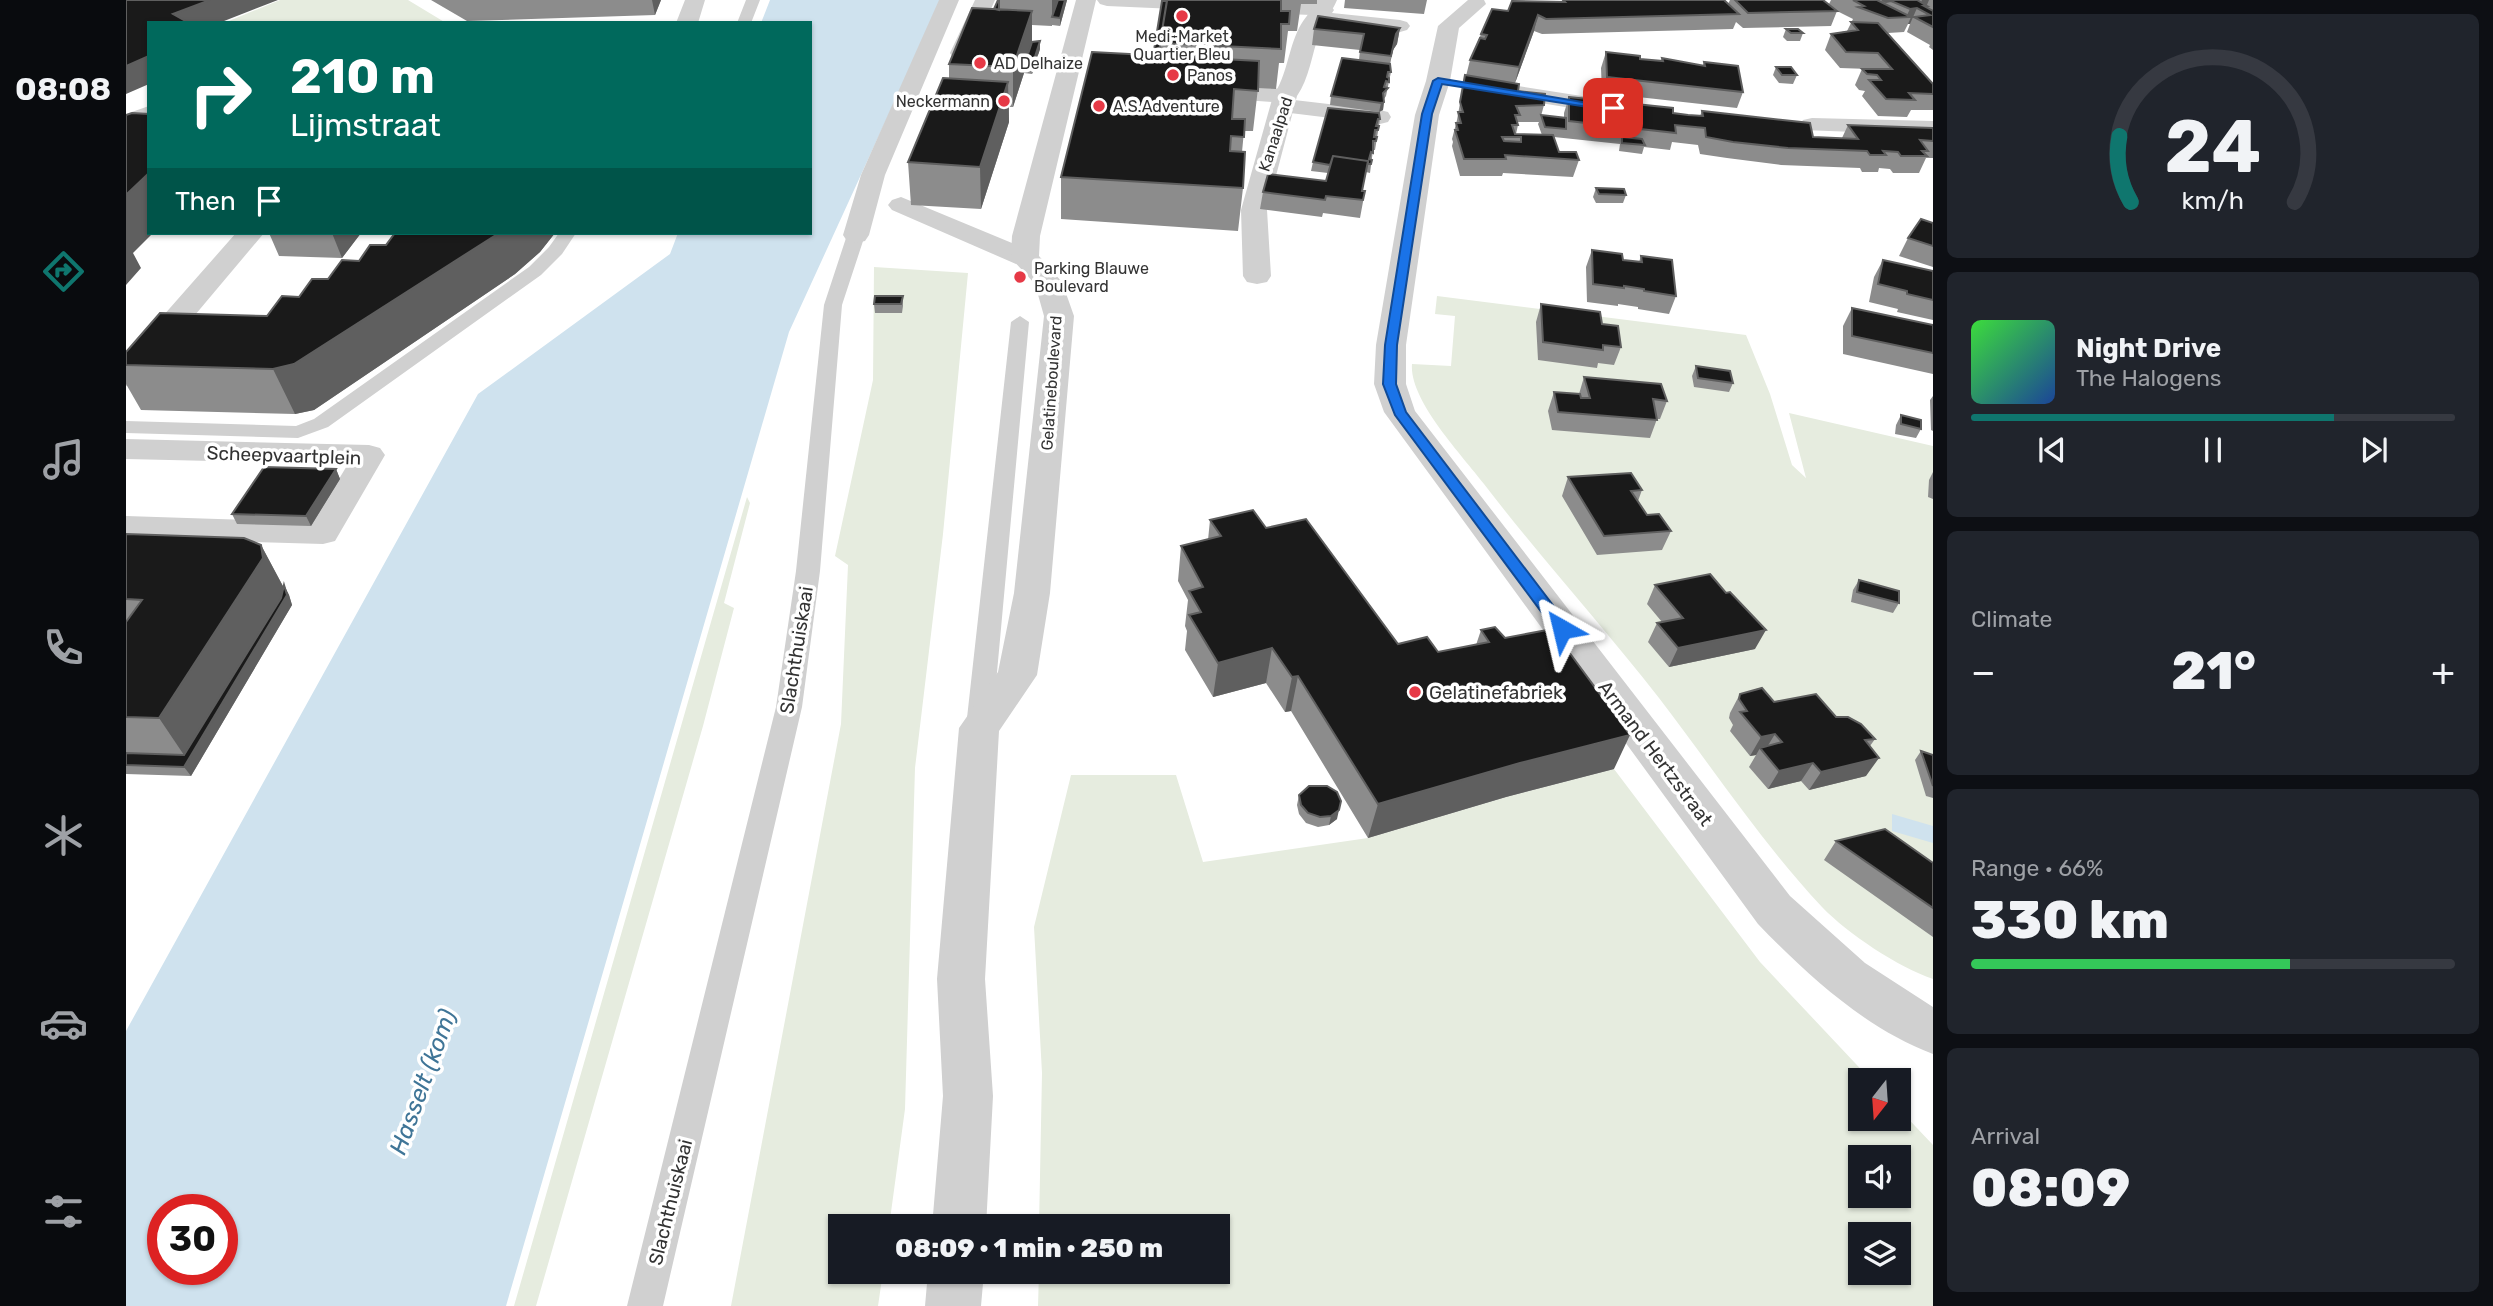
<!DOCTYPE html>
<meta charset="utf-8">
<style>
:root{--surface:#171b24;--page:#20242c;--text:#f1f3f6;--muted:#9ea1a6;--line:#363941;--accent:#0f766e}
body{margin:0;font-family:Rubik,sans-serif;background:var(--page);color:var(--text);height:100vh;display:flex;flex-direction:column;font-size:26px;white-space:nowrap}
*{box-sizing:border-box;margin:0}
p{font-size:23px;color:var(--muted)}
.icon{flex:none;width:38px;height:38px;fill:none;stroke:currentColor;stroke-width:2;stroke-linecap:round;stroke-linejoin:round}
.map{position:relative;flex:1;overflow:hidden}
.side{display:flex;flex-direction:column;gap:14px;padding:14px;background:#0d0f14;width:560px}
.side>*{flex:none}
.hud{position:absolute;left:21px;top:21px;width:665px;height:214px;border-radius:0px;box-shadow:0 2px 5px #0004;background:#00695c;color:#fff;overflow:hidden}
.needle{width:46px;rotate:197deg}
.fabs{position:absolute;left:1722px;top:1068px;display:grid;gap:14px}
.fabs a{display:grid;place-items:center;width:63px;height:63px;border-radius:0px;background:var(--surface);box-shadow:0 2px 5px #0004;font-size:35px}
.speed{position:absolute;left:21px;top:1194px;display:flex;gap:14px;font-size:35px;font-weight:700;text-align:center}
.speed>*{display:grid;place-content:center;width:91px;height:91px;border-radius:50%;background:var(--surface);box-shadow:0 2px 5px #0004;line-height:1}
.speed .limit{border:10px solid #d22;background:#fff;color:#111}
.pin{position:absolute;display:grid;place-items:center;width:60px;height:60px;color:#fff;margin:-30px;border-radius:14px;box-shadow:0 4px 10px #0006}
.me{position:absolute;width:77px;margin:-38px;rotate:323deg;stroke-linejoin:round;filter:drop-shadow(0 0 5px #0008)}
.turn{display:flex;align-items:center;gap:24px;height:147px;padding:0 28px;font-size:32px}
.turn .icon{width:91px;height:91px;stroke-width:2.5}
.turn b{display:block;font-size:49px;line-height:60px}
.then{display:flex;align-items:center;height:66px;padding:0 28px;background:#0003;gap:14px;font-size:26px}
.big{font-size:52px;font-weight:800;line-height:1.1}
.side .widget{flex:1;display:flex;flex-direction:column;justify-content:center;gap:10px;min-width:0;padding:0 24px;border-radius:10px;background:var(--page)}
.side .dial{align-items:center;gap:0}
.dial svg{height:182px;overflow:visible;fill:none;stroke:var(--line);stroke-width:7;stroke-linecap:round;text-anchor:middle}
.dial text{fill:var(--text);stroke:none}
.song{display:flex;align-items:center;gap:21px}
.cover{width:84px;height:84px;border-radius:10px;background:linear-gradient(135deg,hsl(120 70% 55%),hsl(220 70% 35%))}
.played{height:7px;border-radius:4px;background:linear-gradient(90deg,var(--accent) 75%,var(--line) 75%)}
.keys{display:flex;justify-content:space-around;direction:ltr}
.heat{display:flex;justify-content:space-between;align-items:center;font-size:38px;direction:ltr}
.charge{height:10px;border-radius:5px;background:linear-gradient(90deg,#34c759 66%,var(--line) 0)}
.trip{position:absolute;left:702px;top:1214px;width:402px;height:70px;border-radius:0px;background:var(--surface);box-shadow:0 2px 5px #0004;font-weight:800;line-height:70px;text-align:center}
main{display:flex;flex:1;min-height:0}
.menu{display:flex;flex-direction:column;width:126px;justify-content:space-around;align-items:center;background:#090b0e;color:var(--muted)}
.menu .icon{width:49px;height:49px}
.menu .selected{color:var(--accent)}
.menu b{font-size:32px;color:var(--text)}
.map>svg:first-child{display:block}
</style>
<main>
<nav class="menu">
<b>08:08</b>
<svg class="icon selected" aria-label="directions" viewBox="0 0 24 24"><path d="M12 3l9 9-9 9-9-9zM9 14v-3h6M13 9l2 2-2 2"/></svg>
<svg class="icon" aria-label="music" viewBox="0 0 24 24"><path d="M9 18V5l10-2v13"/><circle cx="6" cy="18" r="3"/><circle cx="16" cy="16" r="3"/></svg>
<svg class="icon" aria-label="phone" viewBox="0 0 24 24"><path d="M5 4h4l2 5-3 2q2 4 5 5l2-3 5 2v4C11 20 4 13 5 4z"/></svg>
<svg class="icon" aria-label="climate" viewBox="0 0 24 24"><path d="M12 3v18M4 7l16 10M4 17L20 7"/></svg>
<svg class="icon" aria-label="car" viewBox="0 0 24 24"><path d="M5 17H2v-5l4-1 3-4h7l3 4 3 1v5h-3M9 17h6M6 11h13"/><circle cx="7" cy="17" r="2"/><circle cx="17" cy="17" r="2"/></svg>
<svg class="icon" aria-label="filters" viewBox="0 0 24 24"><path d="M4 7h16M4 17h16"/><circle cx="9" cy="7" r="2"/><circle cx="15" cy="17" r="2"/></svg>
</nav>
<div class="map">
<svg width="1807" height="1306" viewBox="0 0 1807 1306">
<rect width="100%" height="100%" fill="#fff"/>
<path fill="#e6ecdf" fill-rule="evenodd" d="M154 0H282L320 23H98Z
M748 267 842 273 817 534 789 768 779 1109 763 1227H714V1272H757L752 1306H605L715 724 722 565 709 556 747 380Z
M1311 296 1620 335 1644 394 1666 465 1680 478 1663 413 1807 446V979C1772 967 1722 934 1696 907 1636 843 1586 767 1533 698 1476 625 1414 557 1358 484 1336 455 1283 400 1286 364L1325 366 1329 316 1309 314Z
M621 497 624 503 598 603 608 608 577 726 410 1306H388Z
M1488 769 1634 962 1745 1080H1734V1118H1773V1109L1807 1145V1306H912L913 1272H1092V1227H913L916 1073 908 927 945 775H1050L1077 862 1242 838 1380 797ZM1734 1157H1773V1195H1734ZM1734 1234H1773V1272H1734Z"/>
<path fill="#cfe2ee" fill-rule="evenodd" d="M644 0H815L663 332 380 1306H0V1031L352 394 544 254 552 233H684V23H635ZM37 1209H96V1269H37Z
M1766 814 1807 826V843L1766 831Z"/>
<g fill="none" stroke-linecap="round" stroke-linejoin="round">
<path fill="#d0d0d0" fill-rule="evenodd" d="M620 0H634L625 23H611Z
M23 106V116L0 125V114Z
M730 230 739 235 716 305 694 571 676 707 537 1306H501L650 707 670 571 698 305 721 235Z
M433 233H450L436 254 415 275 202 427 172 438 0 433V421L170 426 188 419 403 267 423 247Z
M894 316 903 322 866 727 862 734 853 737 844 734 840 727 885 322Z"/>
<path fill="#d0d0d0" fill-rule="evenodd" d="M813 0H833L759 175 743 235 739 241 730 243 721 241 717 235 735 175Z
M849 0H869L843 58H827L824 53Z
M971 0H1112L1198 4 1205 6 1208 10 1206 13 1274 20 1281 22 1284 26 1281 30 1274 32 1193 24 1186 22 1183 18 1185 15 981 6 974 4Z
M1083 85 1159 89 1167 91 1170 96 1168 100 1254 110 1262 112 1265 117 1262 122 1254 124 1156 112 1148 110 1145 105 1147 102 1075 97 1072 92 1075 87Z
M775 197 908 252 912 258 908 264 899 266 890 264 766 210 762 205 766 200Z
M0 439 243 445 254 448 259 455 209 541 197 544 0 538V516L187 522 222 464 0 459Z"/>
<path fill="#d0d0d0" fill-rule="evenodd" d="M559 0H579L572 23H550Z
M950 0H970L914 236 913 256 936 282 948 316 924 593 911 675 873 731 859 979 867 1096 860 1227H806L817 1096 811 979 833 728 872 672 888 593 918 316 909 284 885 258 886 236Z
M1191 0H1211C1206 12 1197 23 1193 34 1186 54 1183 79 1171 96L1141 210 1145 276 1141 282 1131 284 1121 282 1117 276 1115 210 1147 96C1161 76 1162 50 1173 28 1178 18 1186 11 1191 0Z
M1342 0H1358L1360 4 1333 28 1324 81 1313 115 1280 345V384L1289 411 1664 896 1739 963 1807 1007V1054C1740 1029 1681 975 1632 924L1258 412 1248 384 1250 345 1289 115 1300 81 1312 26Z
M1367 82 1494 102 1502 104 1506 109 1502 114 1494 116 1359 94 1355 89 1359 84Z
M1686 118 1807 121V135L1677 130 1674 125 1677 120Z
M110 233H138L11 384 0 386V358Z
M802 1272H858L855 1306H799Z"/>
</g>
<path fill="#8c8c8c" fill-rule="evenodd" d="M305 0H535L529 15 341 21Z
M872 0H941L934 26 926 25V26L906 25V42L914 49 906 74 898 73 887 107H883V122L855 209 785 205 782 162 823 78V64L868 9Z
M1041 0H1191V4H1175L1171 31H1162L1158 63H1153L1150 89 1132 88 1127 131H1118L1116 152 1117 188 1112 231 935 219V177L1027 56Z
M1219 0H1301L1298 14 1218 8Z
M1437 0 1602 4 1604 0H1697L1703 4 1705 0H1807V50L1803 47 1804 45 1781 32 1784 24H1782L1778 32 1762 33 1807 84V110H1785L1781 117 1752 116 1736 96 1739 91 1733 90 1729 85 1736 69H1743L1714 68 1699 50 1705 34 1721 31 1727 19 1711 11 1705 26 1617 28 1610 22 1607 29 1416 34 1408 31 1389 83 1392 91 1418 105 1415 116 1438 118V113L1443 97 1547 113 1574 116 1576 111 1687 137 1716 138 1722 125 1807 128V158H1800L1793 173H1767L1764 169 1753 168 1752 172H1736L1734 168 1655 165 1601 158 1574 154 1572 145 1546 142 1544 150 1518 147 1516 154 1493 151 1494 144 1428 137 1433 152 1453 160 1447 177 1377 173 1376 176H1334L1326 146 1327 142 1326 139 1331 120 1339 75 1340 76 1344 60 1355 34 1382 11 1436 2ZM1392 122H1413L1412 124 1416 135 1390 134 1392 125Z
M1274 28 1271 44 1267 50 1264 64 1265 72 1260 96 1258 99 1257 110 1253 112 1204 105 1205 96 1233 60 1234 50 1186 45 1188 29Z
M1660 29 1677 33 1674 41H1661L1657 37Z
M1480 52 1514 59 1535 61 1536 58 1577 66 1578 62 1617 92 1611 108 1476 93 1475 68Z
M1650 67 1671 75 1667 84 1653 83 1647 75Z
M1202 108 1254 119 1249 150H1247L1244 173 1240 172 1236 191H1239L1234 218 1197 213 1196 217 1134 209 1137 192 1200 181 1202 173 1185 171 1187 162Z
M1470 188 1500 195 1497 203H1470L1467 197Z
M1807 223V267L1773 256 1782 238Z
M143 233H235L216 258 153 256Z
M269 233H429L414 252 389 274 188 410 169 414 15 410 0 384V352L141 316 260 245Z
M1466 250 1497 260 1513 262 1515 256 1550 296 1543 314 1512 309V307L1492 304V306L1461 302 1460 267Z
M1757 260 1807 271V320L1771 312 1772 309 1743 302 1748 277Z
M777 296V306L776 313H749L748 304Z
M1415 304 1476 324 1495 347 1488 365 1472 363 1471 368 1412 360 1410 322Z
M1726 308 1807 325V374L1717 354V326Z
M1570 366 1607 383 1603 392 1568 387 1566 376Z
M1458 377 1541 401 1534 419H1531L1524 438 1426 430 1422 411 1428 392 1453 394Z
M1807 396V431L1805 430 1804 400Z
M1775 415 1795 429 1790 438 1769 434 1770 425Z
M210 469 214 479 185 526 111 524 106 514Z
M1807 472V499L1802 497 1803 480Z
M1442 477 1516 490 1512 501 1521 515 1545 531 1536 550 1471 555 1436 496Z
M1084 520 1140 528 1272 644 1312 652 1350 645 1355 630 1488 769 1380 797 1242 838 1165 711 1159 712 1140 683 1087 697 1059 650 1061 631 1059 626 1062 600 1052 581 1055 546 1082 540Z
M0 534 135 545 158 588V585L163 595 166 605 65 776 0 774Z
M1733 580 1773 603 1767 613 1725 602 1727 590Z
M1529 585 1600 593 1629 649 1543 667 1522 642 1531 623 1536 622 1521 604Z
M1614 694 1710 717 1749 739 1744 746 1740 776 1683 790 1675 781 1642 789 1623 767 1630 755 1624 756 1604 731 1607 725 1603 718 1604 713Z
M1795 751 1807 755V798L1800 796 1789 760Z
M1173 795 1211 819 1203 825 1192 827 1180 823 1173 814 1171 805Z
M1710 841 1807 863V937L1698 860Z"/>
<path fill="#5f5f5f" d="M84 0H152L93 23H51L47 14Z
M526 0H535L529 15Z
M926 0H934L926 17V26Z
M939 0H941L934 26V18Z
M1796 0H1803L1798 12 1792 9Z
M1791 8 1784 24H1782L1785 17H1780L1784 9Z
M906 11V50L898 66V73L887 107V67Z
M1412 15 1408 31 1389 83 1393 67Z
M1274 28 1271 44 1267 50 1262 72 1270 34Z
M914 41V49L906 74V66Z
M23 56V84L0 94V66Z
M882 82 883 122 855 209 854 167Z
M1258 102 1257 110 1253 112 1255 103Z
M23 173V233H27L7 253 15 268 0 285V195Z
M206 233H235L216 258Z
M373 233H429L414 252 389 274 188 410 169 414 147 369Z
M210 469 214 479 185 526 180 516Z
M135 545 160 592 158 585 163 595 166 605 65 776 58 767 62 761 33 718Z
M1640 630 1629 649 1543 667 1552 648Z
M1146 648 1140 683 1087 697 1092 663Z
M1172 676 1165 711 1159 712 1166 677Z
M1649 734 1638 752 1634 748 1630 755 1624 756 1635 737Z
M1504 735 1488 769 1380 797 1242 838 1252 804 1394 763Z
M1753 758 1740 776 1683 790 1695 772Z
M1687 763 1675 781 1642 789 1653 771Z
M1213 810 1211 819 1203 825 1205 816Z"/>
<path fill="#1a1a1a" stroke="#5f5f5f" stroke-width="2" fill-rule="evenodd" d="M0 0H84L47 14 63 23H23V56L0 66Z
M872 0H873V10L868 9Z
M932 0H939L934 18 926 17Z
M1041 0H1155V11H1164L1163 24H1155V49L1034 43Z
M1437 0H1598L1613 14 1420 19 1412 15 1393 67 1344 60 1354 38 1359 39 1361 35 1355 34 1366 9 1382 11 1386 1 1439 2Z
M1609 0H1697L1711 11 1622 13Z
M1727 0H1751L1785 17 1762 18 1732 7 1738 6Z
M1756 0H1791L1801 6H1798L1807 11V27L1788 17 1804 15 1791 8 1784 9 1765 1 1760 2Z
M1036 1H1041L1034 43 1033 56H1027Z
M846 8 906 11 887 67 823 64Z
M1192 16 1274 28 1270 34 1265 56 1234 52 1238 34 1188 29Z
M1725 22 1752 23 1807 84V94L1783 93 1789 100 1760 99 1743 80H1755L1751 75 1741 74 1736 69H1766L1752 53 1720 52 1705 34 1732 30Z
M1660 29H1672L1677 33H1665Z
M914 41 906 66H898L906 42Z
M966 52 1133 61 1132 91 1108 89 1106 119H1119L1118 137 1105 136 1104 151 1119 152 1117 188 935 177Z
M1480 52 1514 56V59L1537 61 1536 58 1579 66 1578 62 1612 66 1617 92 1481 77Z
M1216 58 1264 64 1265 72H1262L1261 77 1263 78V82L1260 81 1258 87 1262 88 1257 93 1258 102 1255 103 1205 96Z
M1650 67H1665L1671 75H1656Z
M1339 75 1393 84 1392 91 1419 94 1418 105 1390 106 1394 115H1389L1392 125H1386L1389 134 1427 135 1433 152H1450L1453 160 1379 155 1380 159H1338L1329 130H1332L1330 123H1335L1332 112H1337L1334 102ZM1376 137H1395V142L1378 141Z
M817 78 882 82 854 167 782 162Z
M1443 97 1547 108V113L1562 115 1577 116 1576 111 1684 123 1687 137 1732 139 1722 125 1807 128V141L1794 140 1802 151H1796L1801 156H1775L1772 152 1757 151 1760 155H1744L1741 151 1662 148 1607 142 1580 137 1579 128 1549 125 1550 133 1443 121Z
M1202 108 1253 113 1254 119H1252L1250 126H1253L1252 130H1249L1248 137H1251L1250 141H1247V153L1245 152 1243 159 1246 160 1245 164H1242V161L1207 156 1204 165 1187 162Z
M6 113 23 114V173L0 195V115Z
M1415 115 1440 118V129L1419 127Z
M1496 137 1516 139 1519 145 1496 143Z
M1207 156 1242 161 1236 191H1239L1237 200 1200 196 1199 200 1137 192 1142 174 1200 181Z
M1470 188 1498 189 1500 195 1473 194Z
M1795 219 1807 223V246L1782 238Z
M269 233H373L168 364 147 369 0 365V352L34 313 141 316 156 296 173 297 186 279H202L216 260 233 261 244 245H260Z
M1466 250 1496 254 1497 260 1516 262 1515 256 1546 260 1550 296 1518 291V289L1498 286V288L1467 284Z
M1757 260 1807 271V300L1781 294V291L1752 284Z
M749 296H777L775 304H748Z
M1415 304 1474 312 1476 324 1492 326 1495 347 1477 345V350L1417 342Z
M1726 308 1807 325V353L1726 336Z
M1570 366 1604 371 1607 383 1572 378Z
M1458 377 1535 384 1541 401 1527 399 1531 420 1432 412 1428 392 1454 394 1455 398H1464Z
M1775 415 1795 420V429L1775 424Z
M138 467 210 469 180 516 106 514Z
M1505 473 1516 490 1505 491 1521 515 1533 514 1545 531 1478 536 1442 477Z
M1127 510 1140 528 1180 519 1272 644 1301 637 1312 652 1363 642 1355 630 1369 627 1379 638 1426 629 1504 735 1394 763 1252 804 1172 676 1166 677 1146 648 1092 663 1063 615 1075 612 1063 591 1077 587 1055 546 1095 536 1084 520Z
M0 534 118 538 135 545 137 558 33 718 0 717V622L16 600 0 599Z
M1584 574 1600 593 1604 592 1640 630 1552 648 1531 623 1557 618 1529 585Z
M1733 580 1773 591V603L1731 592Z
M158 585 161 595 58 767 0 765V753L58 755 155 598Z
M1636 688 1648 702 1690 694 1710 717H1722L1735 724 1749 739 1739 740 1753 758 1695 772 1687 763 1653 771 1634 748 1656 742 1649 734 1635 737 1614 712 1621 711 1613 699 1614 694Z
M1795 751 1807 755V786Z
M1183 786H1201L1211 792 1215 801 1213 810 1205 816 1194 817 1182 813 1175 805 1173 795Z
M1759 829 1807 863V908L1710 841Z"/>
<path fill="#1a73e8" stroke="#114b97" stroke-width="2" d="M1312 78 1492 108 1487 111 1316 84 1306 114 1271 345 1270 384 1280 412 1442 625 1444 629 1436 634 1431 633 1269 415 1257 384 1259 345 1296 114 1307 81Z"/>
<g fill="#e63946" stroke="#fff" stroke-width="2.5">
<circle cx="1056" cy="16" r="7"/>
<circle cx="854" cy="63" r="7"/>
<circle cx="1047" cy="75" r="7"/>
<circle cx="878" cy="101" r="7"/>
<circle cx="973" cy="106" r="7"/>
<circle cx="894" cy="277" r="7"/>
<circle cx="1289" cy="692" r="7"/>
</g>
<g text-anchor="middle" stroke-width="7" stroke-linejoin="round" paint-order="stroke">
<g font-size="16" fill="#333" stroke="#fff" text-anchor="start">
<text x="1056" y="42" text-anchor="middle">Medi-Market<tspan x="1056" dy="18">Quartier Bleu</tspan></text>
<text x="868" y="69">AD Delhaize</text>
<text x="1061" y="81">Panos</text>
<text x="864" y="107" text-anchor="end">Neckermann</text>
<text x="987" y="112">A.S.Adventure</text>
<text x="908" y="274">Parking Blauwe<tspan x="908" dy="18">Boulevard</tspan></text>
</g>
<g font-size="16" fill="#333" stroke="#fff">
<text transform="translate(1149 134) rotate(-72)" y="6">Kanaalpad</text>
<text transform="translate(925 383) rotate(-86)" y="6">Gelatineboulevard</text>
</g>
<g font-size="19" fill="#333" stroke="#fff">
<text transform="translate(158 455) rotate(2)" y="7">Scheepvaartplein</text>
<text transform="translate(670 650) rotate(-81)" y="7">Slachthuiskaai</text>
<text transform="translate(1530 753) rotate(53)" y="7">Armand Hertzstraat</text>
<text transform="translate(544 1202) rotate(-76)" y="7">Slachthuiskaai</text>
</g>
<g font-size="19" fill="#333" stroke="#fff" text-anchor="start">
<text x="1303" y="699">Gelatinefabriek</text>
</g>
<g font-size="24" font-style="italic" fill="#3f7597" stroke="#fff">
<text transform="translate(297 1082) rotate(-70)" y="8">Hasselt (kom)</text>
</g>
</g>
</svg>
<div class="fabs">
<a><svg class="needle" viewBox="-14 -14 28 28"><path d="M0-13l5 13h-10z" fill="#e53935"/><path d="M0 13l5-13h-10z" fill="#9ea1a6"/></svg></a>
<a><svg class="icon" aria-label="sound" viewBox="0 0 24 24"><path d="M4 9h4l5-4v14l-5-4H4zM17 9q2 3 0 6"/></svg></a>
<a><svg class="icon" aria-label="layers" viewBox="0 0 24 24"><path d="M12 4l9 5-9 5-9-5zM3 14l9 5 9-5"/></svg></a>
</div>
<div class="speed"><div class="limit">30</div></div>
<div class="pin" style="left:1487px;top:108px;background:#d93025"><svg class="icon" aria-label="arrive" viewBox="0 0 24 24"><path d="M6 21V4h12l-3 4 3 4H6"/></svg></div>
<svg class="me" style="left:1436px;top:629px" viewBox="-20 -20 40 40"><path d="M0-17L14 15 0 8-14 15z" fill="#1a73e8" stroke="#fff" stroke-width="4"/></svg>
<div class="trip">08:09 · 1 min · 250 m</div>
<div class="hud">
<div class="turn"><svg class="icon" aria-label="right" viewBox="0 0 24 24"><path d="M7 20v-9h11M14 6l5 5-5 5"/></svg><div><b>210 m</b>Lijmstraat</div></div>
<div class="then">Then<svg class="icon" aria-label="arrive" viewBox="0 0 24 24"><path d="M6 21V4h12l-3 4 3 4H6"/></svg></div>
</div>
</div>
<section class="side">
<div class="widget dial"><svg viewBox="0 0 100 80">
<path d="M14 69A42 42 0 1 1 86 69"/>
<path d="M14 69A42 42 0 0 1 9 40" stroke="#0f766e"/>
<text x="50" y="56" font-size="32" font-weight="700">24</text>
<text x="50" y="72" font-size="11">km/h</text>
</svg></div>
<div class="widget">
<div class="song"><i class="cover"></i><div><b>Night Drive</b><p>The Halogens</p></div></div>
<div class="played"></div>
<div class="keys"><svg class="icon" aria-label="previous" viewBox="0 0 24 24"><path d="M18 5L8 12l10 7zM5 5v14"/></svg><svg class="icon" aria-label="pause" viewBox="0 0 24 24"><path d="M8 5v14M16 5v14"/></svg><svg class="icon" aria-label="next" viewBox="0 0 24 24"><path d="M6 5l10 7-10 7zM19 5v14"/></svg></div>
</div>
<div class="widget"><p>Climate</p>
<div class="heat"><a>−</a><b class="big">21°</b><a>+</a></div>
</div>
<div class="widget"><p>Range · 66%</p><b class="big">330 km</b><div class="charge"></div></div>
<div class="widget"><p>Arrival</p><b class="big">08:09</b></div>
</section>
</main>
